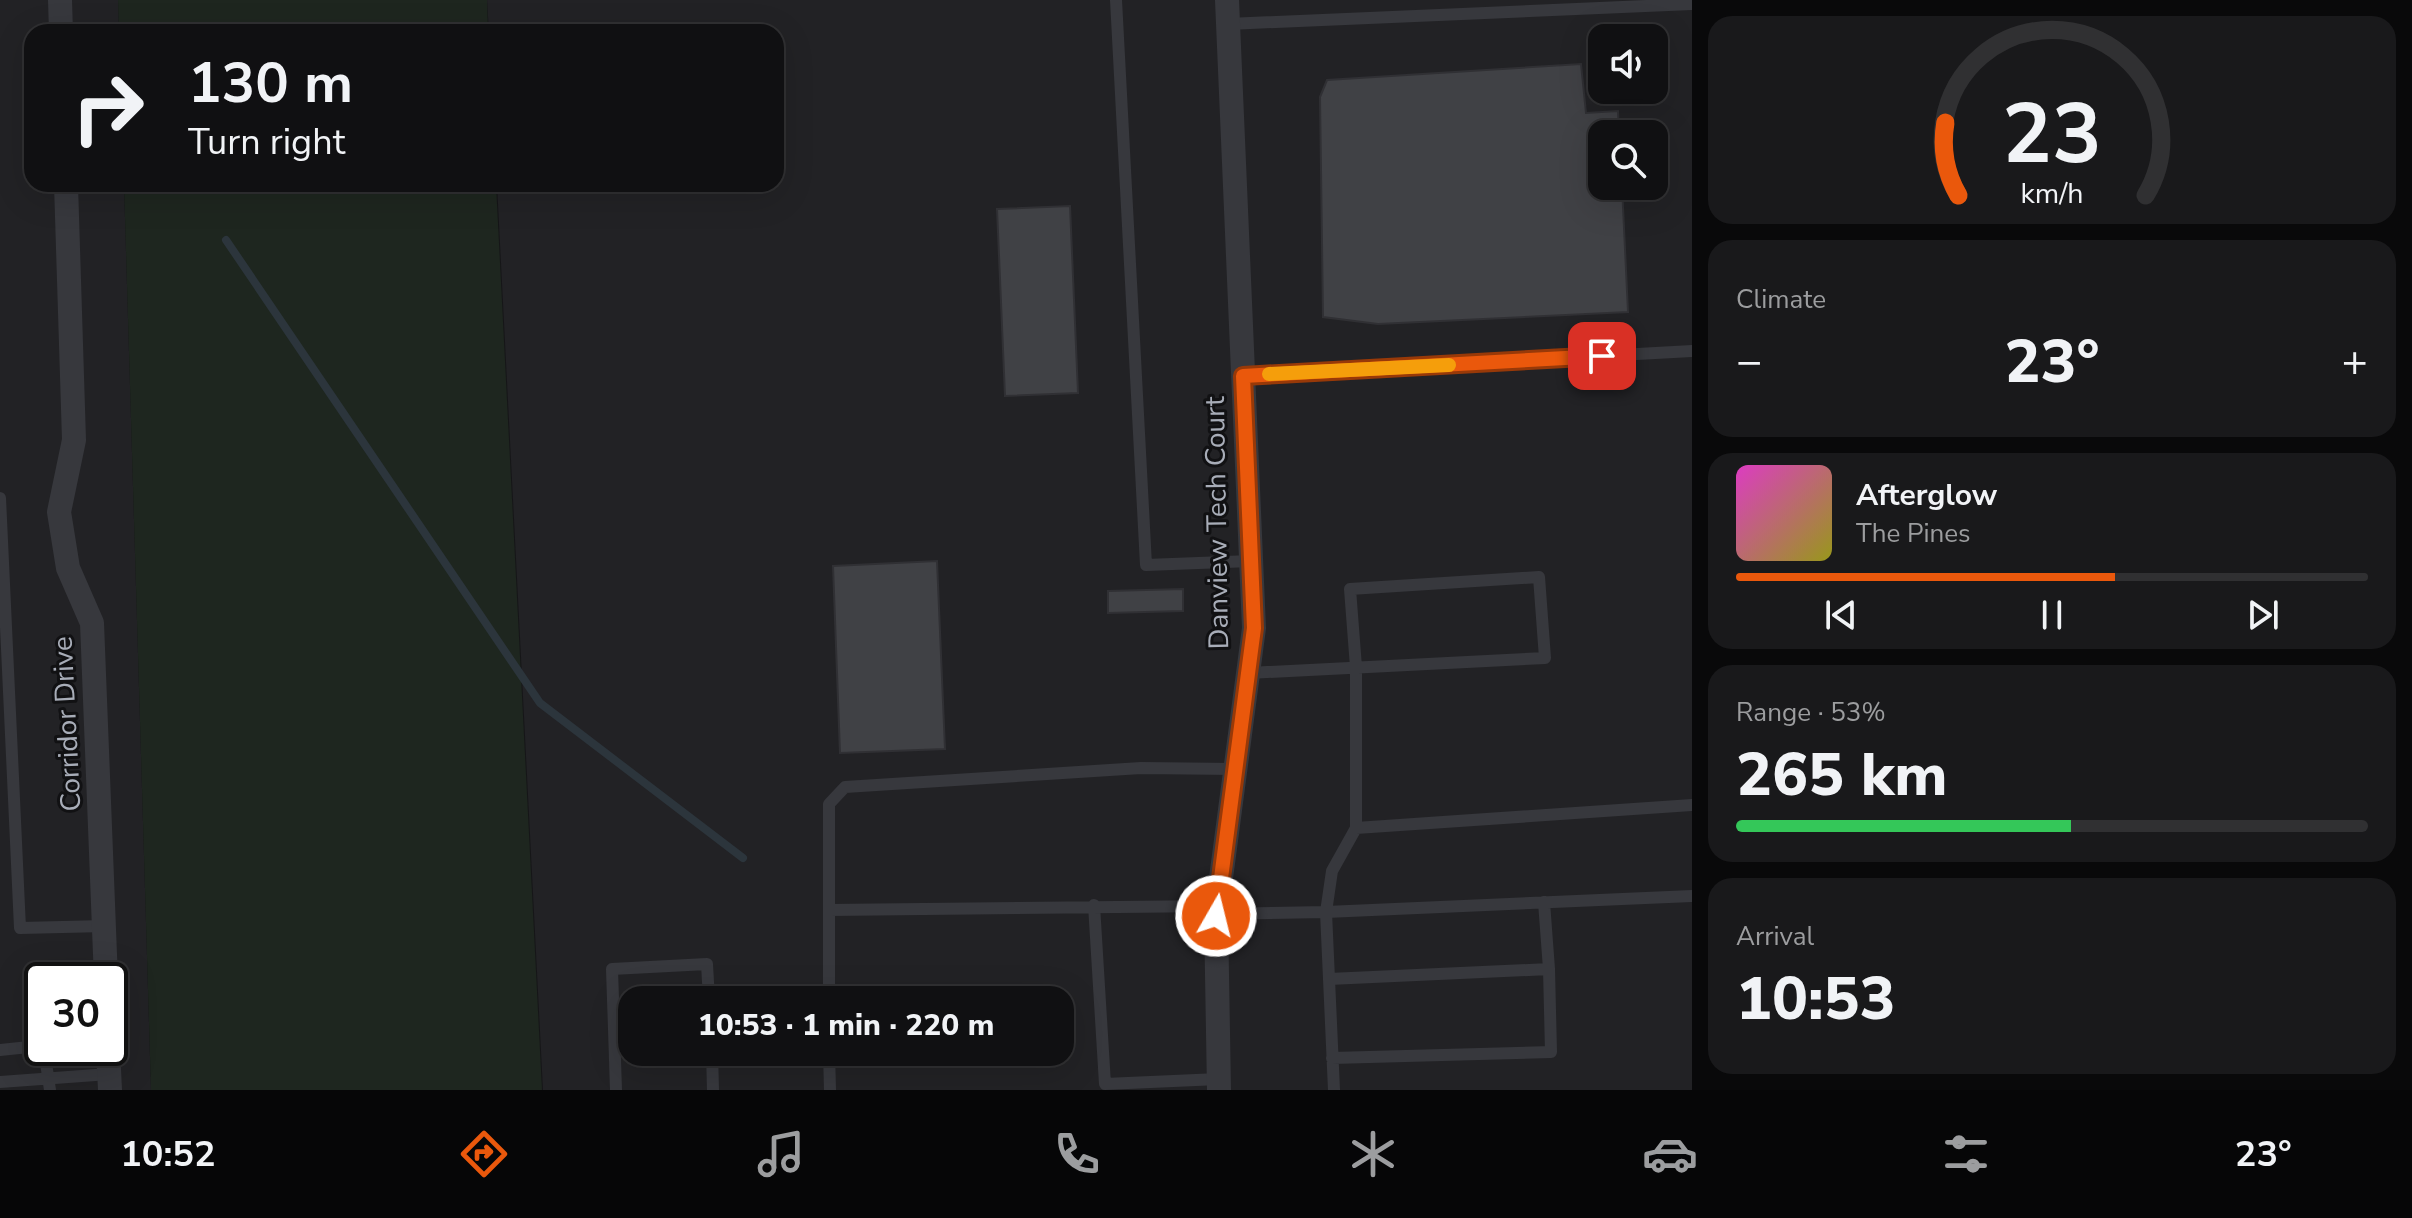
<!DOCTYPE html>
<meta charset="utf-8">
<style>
:root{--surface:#101012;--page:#19191b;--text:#f1f3f6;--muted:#9c9d9f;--line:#303032;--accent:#ea580c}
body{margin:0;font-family:"Nunito Sans",sans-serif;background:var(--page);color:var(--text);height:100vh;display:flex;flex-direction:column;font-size:30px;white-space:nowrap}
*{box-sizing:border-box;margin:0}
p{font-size:26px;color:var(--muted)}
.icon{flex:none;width:44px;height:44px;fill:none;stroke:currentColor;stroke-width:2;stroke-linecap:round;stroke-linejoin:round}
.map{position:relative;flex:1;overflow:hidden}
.sheet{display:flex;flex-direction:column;gap:16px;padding:16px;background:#09090a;width:720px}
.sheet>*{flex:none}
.hud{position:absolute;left:24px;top:24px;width:760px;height:168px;border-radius:24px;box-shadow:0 8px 32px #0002,0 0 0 2px var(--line);background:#101012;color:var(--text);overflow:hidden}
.tools{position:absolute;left:1588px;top:24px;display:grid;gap:16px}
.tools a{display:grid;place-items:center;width:80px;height:80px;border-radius:16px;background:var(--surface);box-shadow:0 8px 32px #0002,0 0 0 2px var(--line);font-size:40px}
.speed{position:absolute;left:24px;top:962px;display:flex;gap:16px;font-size:40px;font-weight:700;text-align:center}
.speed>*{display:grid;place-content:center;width:104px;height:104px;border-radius:50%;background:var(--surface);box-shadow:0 8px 32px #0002,0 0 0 2px var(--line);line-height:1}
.speed .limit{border:4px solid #111;border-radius:12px;background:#fff;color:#111}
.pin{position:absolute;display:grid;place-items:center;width:68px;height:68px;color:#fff;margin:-34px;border-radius:16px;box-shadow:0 4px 12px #0006}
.me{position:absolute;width:88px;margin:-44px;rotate:8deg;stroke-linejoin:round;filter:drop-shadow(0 0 6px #0008)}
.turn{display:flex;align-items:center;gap:28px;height:168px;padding:0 32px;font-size:36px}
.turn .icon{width:104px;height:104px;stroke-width:2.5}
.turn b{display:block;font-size:56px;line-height:68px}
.big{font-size:60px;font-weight:800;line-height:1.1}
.sheet .tile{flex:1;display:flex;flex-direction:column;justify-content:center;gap:12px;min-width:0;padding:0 28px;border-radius:24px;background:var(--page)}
.sheet .dial{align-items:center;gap:0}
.dial svg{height:208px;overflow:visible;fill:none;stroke:var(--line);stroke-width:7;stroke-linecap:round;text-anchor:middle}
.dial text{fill:var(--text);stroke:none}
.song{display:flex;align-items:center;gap:24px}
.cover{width:96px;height:96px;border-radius:12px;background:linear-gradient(135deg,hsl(310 70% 55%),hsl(60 70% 35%))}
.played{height:8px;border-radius:4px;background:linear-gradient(90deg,var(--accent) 60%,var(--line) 60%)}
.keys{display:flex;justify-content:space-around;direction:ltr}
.heat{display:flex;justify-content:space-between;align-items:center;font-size:44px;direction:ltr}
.charge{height:12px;border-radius:6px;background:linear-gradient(90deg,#34c759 53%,var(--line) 0)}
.trip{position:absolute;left:618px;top:986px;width:456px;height:80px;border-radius:24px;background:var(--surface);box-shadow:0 8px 32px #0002,0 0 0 2px var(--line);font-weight:800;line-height:80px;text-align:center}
.dock{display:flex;height:128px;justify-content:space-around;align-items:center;background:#060607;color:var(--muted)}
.dock .icon{width:56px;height:56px}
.dock .current{color:var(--accent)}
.dock b{font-size:36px;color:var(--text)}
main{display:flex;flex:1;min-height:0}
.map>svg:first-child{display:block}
</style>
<main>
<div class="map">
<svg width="1692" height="1090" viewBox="0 0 1692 1090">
<rect width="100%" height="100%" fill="#161618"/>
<path fill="#222225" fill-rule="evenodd" d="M0 0H118L119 32H32V184H124L151 1090H0ZM42 980H110V1048H42Z
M487 0H1692V1090H543L497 184H776V32H489ZM1602 38H1654V90H1602ZM1602 134H1654V186H1602ZM632 1000H1060V1052H632Z"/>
<path fill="#1e261f" d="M118 0H487L488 32H119Z
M124 184H496L542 1090H151Z"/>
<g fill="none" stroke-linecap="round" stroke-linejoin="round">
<path stroke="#2c353c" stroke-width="8" d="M226 240 540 703 743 858"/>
</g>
<path fill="#404145" stroke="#303034" stroke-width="2" d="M1581 64 1586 113 1618 111 1619 134H1602V186H1622L1628 312 1378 324 1323 317 1320 97 1327 80Z
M1070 206 1078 393 1005 396 997 209Z
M937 561 945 749 840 753 833 566Z
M1183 589V611L1108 613V591Z"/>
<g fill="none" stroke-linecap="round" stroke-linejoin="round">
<path stroke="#37383d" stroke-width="12" d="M1116 0 1146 565 1251 561
M1228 24 1692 4
M1243 376 1692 351
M0 498 20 928 105 926
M1248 673 1545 658 1539 577 1350 589 1356 667V828L1692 805
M1356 828 1332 871 1326 912 1692 896
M1094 905 1105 1084 1219 1079
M829 910 1218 906
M1216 914 1326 912 1334 1090
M1329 979 1549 969 1544 902
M829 1000V804L845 787 1141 768 1235 769
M0 1050 29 1047 45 1056 50 1090
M712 1052 713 1090
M829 1052 830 1090
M1332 1058 1551 1052 1549 969
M0 1082 109 1074
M616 1090 612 969 707 964 709 1000"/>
<path stroke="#37383d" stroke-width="24" d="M60 0 61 32
M66 184 74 440 59 512 68 568 92 623 106 980
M108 1048 110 1090
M1219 1090 1216 916 1254 628 1227 0"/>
</g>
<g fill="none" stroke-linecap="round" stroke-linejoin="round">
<g stroke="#983908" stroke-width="20">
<path id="route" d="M1216 916 1254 628 1243 376 1602 356"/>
</g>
<use href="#route" stroke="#ea580c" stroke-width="14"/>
<path stroke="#f59e0b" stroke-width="14" d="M1269 374 1449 365"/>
</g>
<g text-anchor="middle" stroke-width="6" stroke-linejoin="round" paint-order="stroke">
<g font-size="28" fill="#a8adb8" stroke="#111113">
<text transform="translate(1216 523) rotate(-91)" y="10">Danview Tech Court</text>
<text transform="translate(66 724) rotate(-93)" y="10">Corridor Drive</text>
</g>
</g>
</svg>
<div class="tools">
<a><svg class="icon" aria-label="sound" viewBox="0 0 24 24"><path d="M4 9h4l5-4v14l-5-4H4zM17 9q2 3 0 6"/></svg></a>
<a><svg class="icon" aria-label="search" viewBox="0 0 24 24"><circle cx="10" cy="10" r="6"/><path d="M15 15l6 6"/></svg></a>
</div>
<div class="speed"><div class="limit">30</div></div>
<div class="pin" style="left:1602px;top:356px;background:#d93025"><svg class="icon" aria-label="arrive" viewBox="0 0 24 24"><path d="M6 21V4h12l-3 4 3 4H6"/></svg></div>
<svg class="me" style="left:1216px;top:916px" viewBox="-20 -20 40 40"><circle r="17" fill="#ea580c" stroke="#fff" stroke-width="3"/><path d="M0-11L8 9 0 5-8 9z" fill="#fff"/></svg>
<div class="trip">10:53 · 1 min · 220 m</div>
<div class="hud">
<div class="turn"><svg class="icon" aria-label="right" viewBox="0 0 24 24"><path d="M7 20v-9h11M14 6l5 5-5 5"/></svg><div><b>130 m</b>Turn right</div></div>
</div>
</div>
<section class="sheet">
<div class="tile dial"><svg viewBox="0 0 100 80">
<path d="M14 69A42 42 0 1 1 86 69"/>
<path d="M14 69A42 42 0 0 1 9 41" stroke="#ea580c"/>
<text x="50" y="56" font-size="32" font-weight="700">23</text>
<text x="50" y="72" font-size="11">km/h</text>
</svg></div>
<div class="tile"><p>Climate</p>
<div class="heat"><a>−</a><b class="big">23°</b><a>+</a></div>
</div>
<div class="tile">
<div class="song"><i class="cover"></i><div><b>Afterglow</b><p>The Pines</p></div></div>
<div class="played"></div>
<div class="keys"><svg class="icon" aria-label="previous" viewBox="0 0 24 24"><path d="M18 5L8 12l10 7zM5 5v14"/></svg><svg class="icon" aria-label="pause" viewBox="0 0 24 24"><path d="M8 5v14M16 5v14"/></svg><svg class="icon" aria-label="next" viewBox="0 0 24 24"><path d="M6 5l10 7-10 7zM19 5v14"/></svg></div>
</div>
<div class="tile"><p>Range · 53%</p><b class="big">265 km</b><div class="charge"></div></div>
<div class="tile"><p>Arrival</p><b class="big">10:53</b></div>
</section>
</main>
<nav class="dock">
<b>10:52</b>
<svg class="icon current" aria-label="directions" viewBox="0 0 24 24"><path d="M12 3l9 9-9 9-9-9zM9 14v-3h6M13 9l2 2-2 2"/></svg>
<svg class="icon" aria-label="music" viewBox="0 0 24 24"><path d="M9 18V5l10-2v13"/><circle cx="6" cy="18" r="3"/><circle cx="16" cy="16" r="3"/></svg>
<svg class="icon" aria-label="phone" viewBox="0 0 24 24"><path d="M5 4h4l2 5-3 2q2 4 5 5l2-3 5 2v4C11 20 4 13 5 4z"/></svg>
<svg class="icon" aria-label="climate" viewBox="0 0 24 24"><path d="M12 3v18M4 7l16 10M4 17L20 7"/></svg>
<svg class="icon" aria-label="car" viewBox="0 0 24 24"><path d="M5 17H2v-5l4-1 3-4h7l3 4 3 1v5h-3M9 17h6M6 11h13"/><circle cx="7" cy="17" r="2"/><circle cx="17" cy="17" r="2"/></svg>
<svg class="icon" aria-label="filters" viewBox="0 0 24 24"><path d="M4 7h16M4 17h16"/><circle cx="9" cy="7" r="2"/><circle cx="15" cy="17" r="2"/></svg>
<b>23°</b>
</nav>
